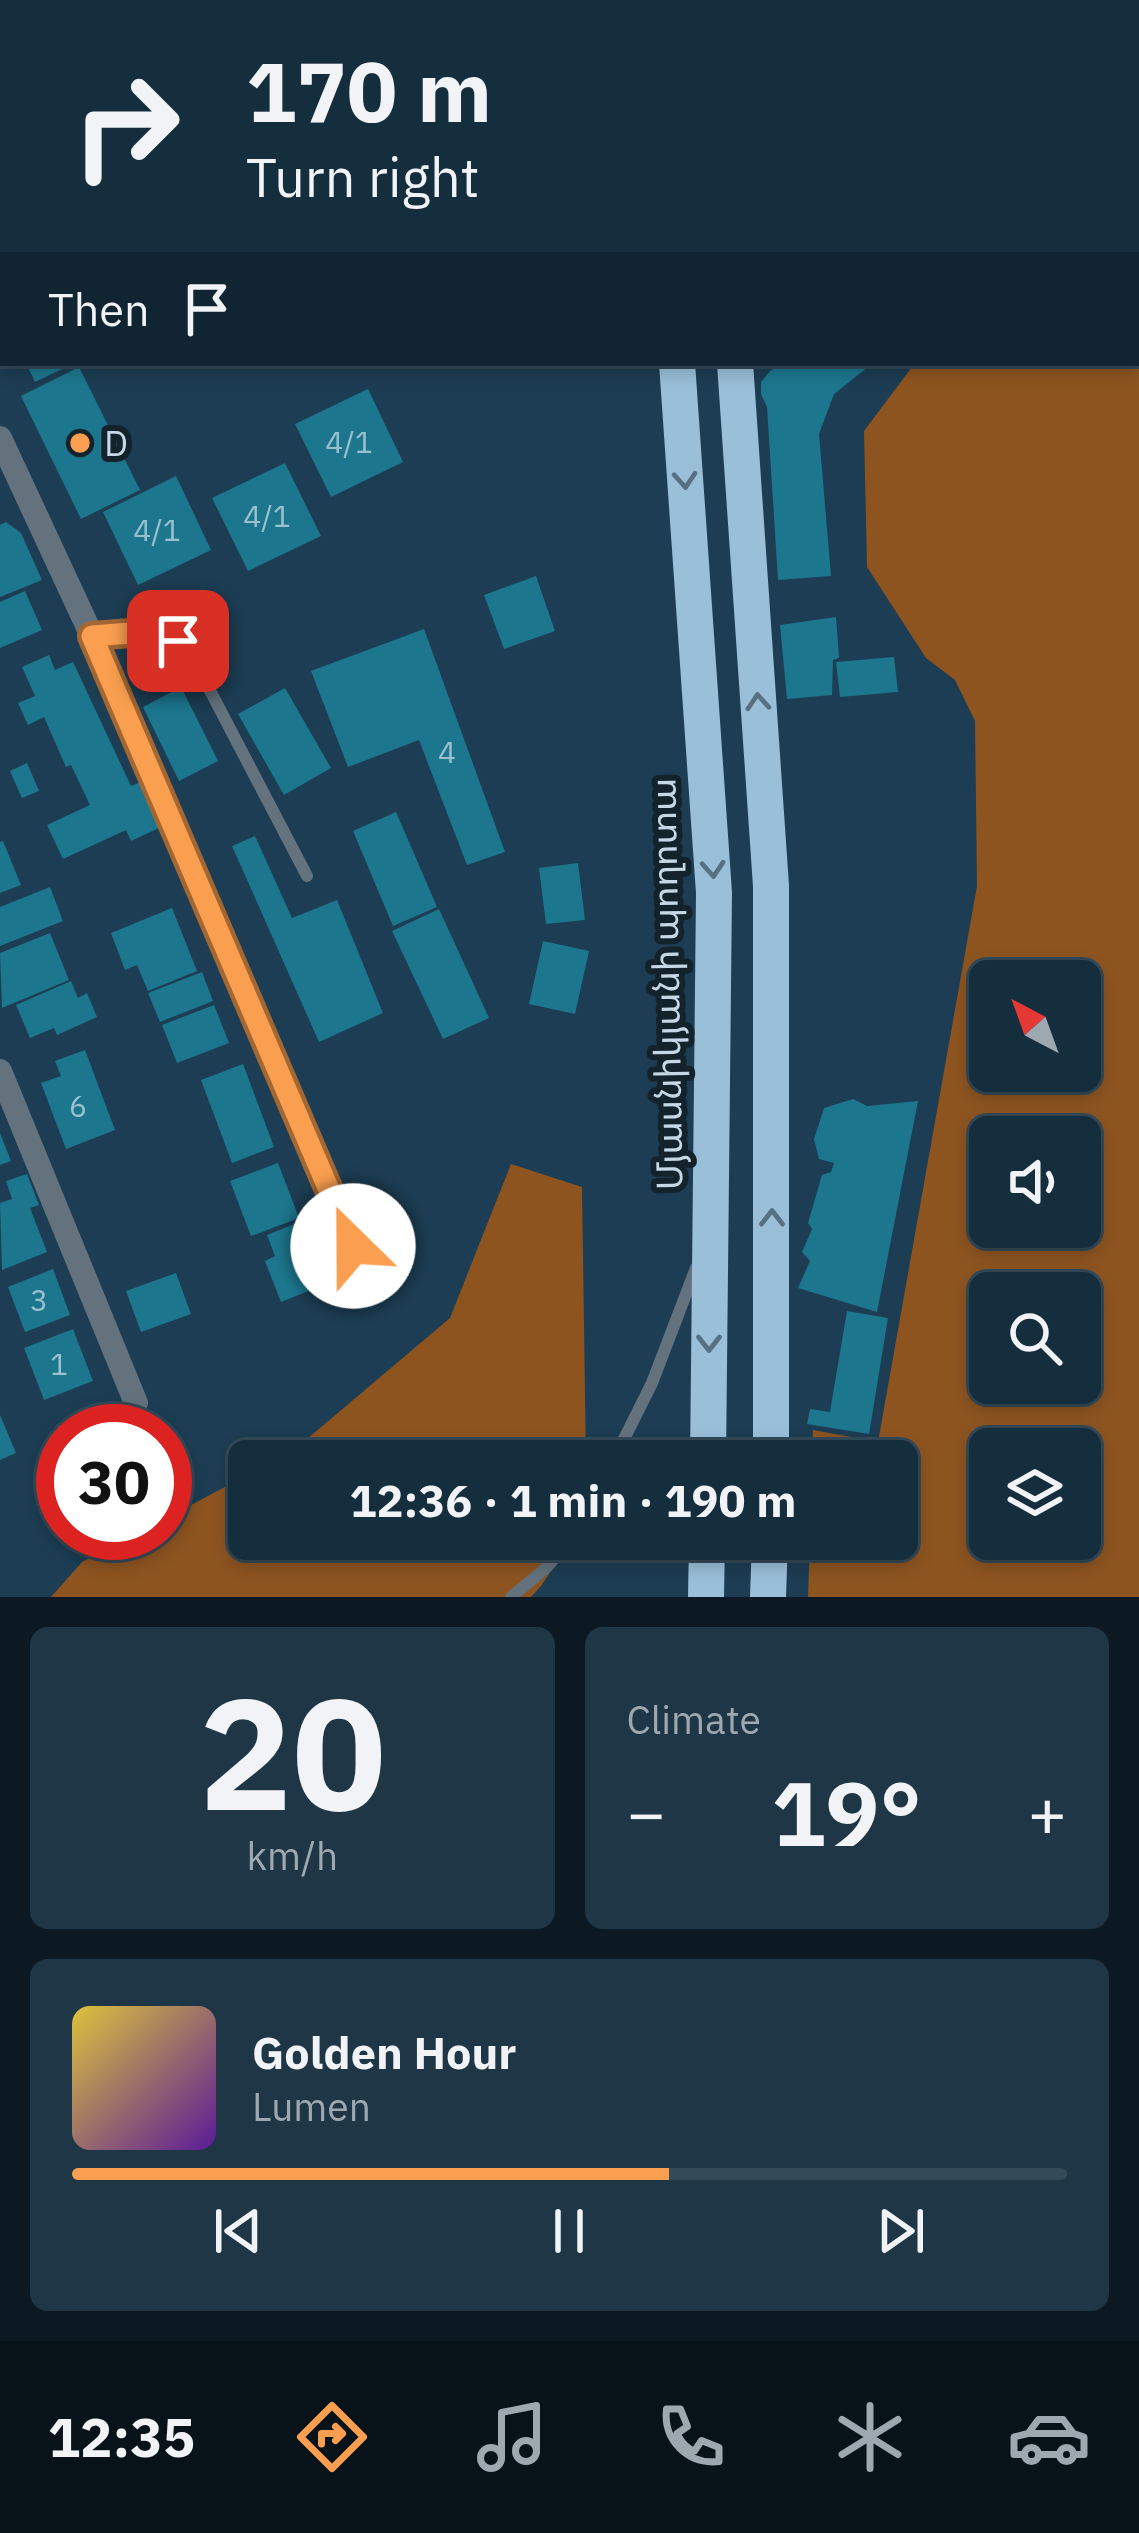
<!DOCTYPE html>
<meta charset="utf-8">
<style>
:root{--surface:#152e3e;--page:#1e3645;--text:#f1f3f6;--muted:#9da8b0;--line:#344a58;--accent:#fa9f4f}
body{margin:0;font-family:"IBM Plex Sans","Noto Sans Armenian",sans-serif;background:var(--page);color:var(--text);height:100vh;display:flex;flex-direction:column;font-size:45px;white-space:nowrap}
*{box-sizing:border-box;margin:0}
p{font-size:39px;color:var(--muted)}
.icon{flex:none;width:66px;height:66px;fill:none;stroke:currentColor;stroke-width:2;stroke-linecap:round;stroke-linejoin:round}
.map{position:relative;height:1597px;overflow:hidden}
.panel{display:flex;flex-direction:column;gap:30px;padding:30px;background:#0c1922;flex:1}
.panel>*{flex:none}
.guide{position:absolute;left:0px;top:0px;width:1140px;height:366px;box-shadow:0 6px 18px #0003,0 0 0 3px var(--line);background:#152e3e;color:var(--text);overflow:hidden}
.needle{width:78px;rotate:319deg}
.tools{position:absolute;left:969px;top:960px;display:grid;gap:24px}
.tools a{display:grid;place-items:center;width:132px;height:132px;border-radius:18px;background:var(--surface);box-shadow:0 6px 18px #0003,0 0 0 3px var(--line);font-size:60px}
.speed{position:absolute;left:36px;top:1404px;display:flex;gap:24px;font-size:60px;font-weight:700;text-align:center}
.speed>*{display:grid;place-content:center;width:156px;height:156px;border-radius:50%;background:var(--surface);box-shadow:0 6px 18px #0003,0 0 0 3px var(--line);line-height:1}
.speed .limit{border:18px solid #d22;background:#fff;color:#111}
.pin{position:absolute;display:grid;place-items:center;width:102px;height:102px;color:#fff;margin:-51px;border-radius:24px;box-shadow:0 6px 18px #0006}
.me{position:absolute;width:132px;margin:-66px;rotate:337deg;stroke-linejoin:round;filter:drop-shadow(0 0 9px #0008)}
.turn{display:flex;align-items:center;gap:42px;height:252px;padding:0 48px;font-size:54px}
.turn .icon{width:156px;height:156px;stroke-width:2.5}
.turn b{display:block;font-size:84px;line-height:102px}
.then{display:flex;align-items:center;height:114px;padding:0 48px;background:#0003;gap:24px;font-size:45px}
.big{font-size:90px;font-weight:700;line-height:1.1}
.panel .card{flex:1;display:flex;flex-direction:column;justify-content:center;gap:18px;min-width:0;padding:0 42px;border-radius:18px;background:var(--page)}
.panel .dial{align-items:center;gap:0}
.dial b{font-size:156px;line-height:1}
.song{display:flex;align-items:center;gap:36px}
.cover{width:144px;height:144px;border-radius:18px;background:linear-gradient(135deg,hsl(50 70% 55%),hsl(270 70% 35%))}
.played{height:12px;border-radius:6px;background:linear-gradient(90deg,var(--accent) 60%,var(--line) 60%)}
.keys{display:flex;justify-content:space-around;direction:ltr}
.heat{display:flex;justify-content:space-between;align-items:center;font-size:66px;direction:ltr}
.panel .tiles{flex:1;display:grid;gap:30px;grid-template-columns:1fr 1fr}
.card:last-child{grid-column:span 2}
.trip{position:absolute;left:228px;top:1440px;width:690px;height:120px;border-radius:18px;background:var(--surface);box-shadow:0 6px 18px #0003,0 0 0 3px var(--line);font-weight:700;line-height:120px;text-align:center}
.dock{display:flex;height:192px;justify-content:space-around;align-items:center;background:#081219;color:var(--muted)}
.dock .icon{width:84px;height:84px}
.dock .active{color:var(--accent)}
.dock b{font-size:54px;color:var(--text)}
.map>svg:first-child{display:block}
</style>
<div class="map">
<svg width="1139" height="1597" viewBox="0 0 1139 1597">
<rect width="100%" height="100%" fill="#1c3d53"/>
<path fill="#8d5420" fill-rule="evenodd" d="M1139 170V1597H808L810 1539H897V1461H812L813 1430 878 1442 977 886 975 721 955 680 926 658 867 567 864 431 915 363H1137ZM1080 981V1071H990V981ZM1080 1137V1227H990V1137ZM1080 1293V1383H990V1293ZM1080 1449V1539H990V1449Z
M511 1164 582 1187 586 1461H274L294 1450 450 1318Z
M249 1474V1539H572L541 1586 531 1597H51L82 1562 138 1533H165V1519Z"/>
<path fill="#1c778e" d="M26 363H75L35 382Z
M784 363H873L834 394 819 434 831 576 778 580 767 407 761 394V382L770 371Z
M79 367 140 490 81 519 21 396Z
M368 389 403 462 331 497 295 424Z
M285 463 321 536 248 571 212 498Z
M176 476 211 550 138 585 103 512Z
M6 522 21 533 42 580 0 597V525Z
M536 576 555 631 504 649 484 595Z
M25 591 42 630 0 648V602Z
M836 617 839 658 833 660 832 695 787 699 780 625Z
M424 629 505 852 467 865 419 740 348 767 311 671Z
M49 655 55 670 73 662 131 786 141 782 161 827 131 841 126 830 63 859 47 825 90 805 71 765 66 767 44 717 28 725 18 703 35 696 22 667Z
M894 657 898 692 840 697 836 662Z
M181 687 218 761 179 781 143 707Z
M285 688 331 768 284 795 238 714Z
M27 763 39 791 22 798 10 771Z
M396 812 437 907 393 926 353 831Z
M255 836 292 918 337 900 383 1013 319 1042 232 846Z
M3 841 21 885 0 893V842Z
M578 863 585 920 546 924 539 868Z
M50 887 63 921 0 946V907Z
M172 908 197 971 148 991 137 965 125 970 111 933Z
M439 909 489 1018 443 1039 392 931Z
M50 933 69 980 2 1008 0 953Z
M543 941 589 951 575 1014 529 1004Z
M202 972 213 1001 160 1022 148 993Z
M71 981 78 998 87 993 97 1017 57 1035 54 1028 30 1038 16 1005Z
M214 1005 229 1043 177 1063 162 1025Z
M85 1050 115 1130 66 1149 41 1083 61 1076 55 1061Z
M243 1064 274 1147 232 1163 201 1080Z
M853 1099 867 1106 918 1101 877 1312 798 1288 810 1261 802 1252 812 1229 808 1223 822 1175 831 1172 834 1163 819 1159 814 1139 824 1108Z
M0 1133 11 1161 0 1165Z
M278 1163 299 1218 251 1236 230 1181Z
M27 1174 39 1205 30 1208 47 1252 2 1270 0 1203 12 1199 6 1181Z
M297 1223 321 1286 281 1302 265 1261 275 1256 267 1235Z
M53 1269 70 1315 25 1332 8 1287Z
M176 1273 191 1314 141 1332 126 1291Z
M847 1311 888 1318 869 1434 807 1424 810 1409 830 1412Z
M73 1329 93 1381 44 1400 24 1348Z
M0 1415 16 1453 0 1460Z
M249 1523V1539L275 1540 247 1549 240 1526Z"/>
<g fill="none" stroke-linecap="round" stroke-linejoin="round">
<path stroke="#63727d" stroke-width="12" d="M77 3 84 0
M561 3 562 0
M0 133 3 122
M93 636 143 632 178 641 192 656 307 876
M613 1461 652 1383 696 1268
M511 1597 546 1568 571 1539"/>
<path stroke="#63727d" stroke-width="24" d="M0 438 92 636 353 1245
M0 1071 136 1403"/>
<path stroke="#8ba9bf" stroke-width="30" d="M8 3 9 0
M0 38 3 26"/>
<path stroke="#9abfd9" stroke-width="36" d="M652 0V3
M707 0V3
M677 363 714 893 708 1461
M735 363 771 886V1461
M706 1597 707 1539
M768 1597 770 1539"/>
</g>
<defs><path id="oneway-chevron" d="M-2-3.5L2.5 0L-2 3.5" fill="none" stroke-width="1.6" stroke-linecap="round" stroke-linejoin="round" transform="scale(3)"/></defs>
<g stroke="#577082">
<use href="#oneway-chevron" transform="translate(685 480) rotate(86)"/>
<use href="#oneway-chevron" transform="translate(758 702) rotate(-94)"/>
<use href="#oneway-chevron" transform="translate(713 869) rotate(86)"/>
<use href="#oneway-chevron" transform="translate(772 1218) rotate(-90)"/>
<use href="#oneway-chevron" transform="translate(709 1343) rotate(90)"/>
</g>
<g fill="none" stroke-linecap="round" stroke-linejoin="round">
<g stroke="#a26733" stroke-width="30">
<path id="route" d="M178 641 143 632 92 636 353 1246"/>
</g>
<use href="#route" stroke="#fa9f4f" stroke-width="21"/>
</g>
<circle fill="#fa9f4f" stroke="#14222c" stroke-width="4.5" cx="80" cy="443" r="12"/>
<g text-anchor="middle" stroke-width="12" stroke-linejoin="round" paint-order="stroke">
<g font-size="30" fill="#9cc0d0">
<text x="349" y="453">4/1</text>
<text x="267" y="527">4/1</text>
<text x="157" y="541">4/1</text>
<text x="447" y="763">4</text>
<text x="78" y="1117">6</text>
<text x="39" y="1311">3</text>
<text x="59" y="1375">1</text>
</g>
<g font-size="36" fill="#c6d8e6" stroke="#14222c" text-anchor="start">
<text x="104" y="456">D</text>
</g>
<g font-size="36" fill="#c6d8e6" stroke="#14222c">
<text transform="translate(666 984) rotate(-91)" y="13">Մյասնիկյանի պողոտա</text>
</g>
</g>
</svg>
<div class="tools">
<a><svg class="needle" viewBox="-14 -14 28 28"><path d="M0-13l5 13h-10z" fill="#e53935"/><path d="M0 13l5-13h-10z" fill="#9da8b0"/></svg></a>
<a><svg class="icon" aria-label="sound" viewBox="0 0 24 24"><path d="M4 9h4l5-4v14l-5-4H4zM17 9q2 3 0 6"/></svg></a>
<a><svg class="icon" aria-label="search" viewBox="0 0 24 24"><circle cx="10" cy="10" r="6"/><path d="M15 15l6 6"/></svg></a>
<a><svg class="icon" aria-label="layers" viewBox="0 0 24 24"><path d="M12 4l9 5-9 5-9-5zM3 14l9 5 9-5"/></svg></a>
</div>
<div class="speed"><div class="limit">30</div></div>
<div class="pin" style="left:178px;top:641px;background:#d93025"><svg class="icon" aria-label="arrive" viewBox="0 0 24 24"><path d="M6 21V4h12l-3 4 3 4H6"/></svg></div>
<svg class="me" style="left:353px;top:1246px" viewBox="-20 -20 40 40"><circle r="19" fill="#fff"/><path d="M0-13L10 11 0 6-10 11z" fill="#fa9f4f"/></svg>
<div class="trip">12:36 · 1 min · 190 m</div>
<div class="guide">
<div class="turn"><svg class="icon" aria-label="right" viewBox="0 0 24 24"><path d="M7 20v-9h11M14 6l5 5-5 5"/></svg><div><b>170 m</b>Turn right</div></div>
<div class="then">Then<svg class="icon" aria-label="arrive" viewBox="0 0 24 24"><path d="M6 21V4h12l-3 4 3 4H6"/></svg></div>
</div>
</div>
<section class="panel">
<div class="tiles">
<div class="card dial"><b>20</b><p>km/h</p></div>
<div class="card"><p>Climate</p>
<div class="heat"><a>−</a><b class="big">19°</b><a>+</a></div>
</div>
<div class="card">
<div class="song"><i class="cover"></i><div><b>Golden Hour</b><p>Lumen</p></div></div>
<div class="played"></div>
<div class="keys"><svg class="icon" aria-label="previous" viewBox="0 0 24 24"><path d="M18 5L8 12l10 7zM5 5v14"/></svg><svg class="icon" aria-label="pause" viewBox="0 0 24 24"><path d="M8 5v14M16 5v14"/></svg><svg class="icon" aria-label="next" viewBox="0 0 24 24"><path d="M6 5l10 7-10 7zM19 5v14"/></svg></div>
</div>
</div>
</section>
<nav class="dock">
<b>12:35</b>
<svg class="icon active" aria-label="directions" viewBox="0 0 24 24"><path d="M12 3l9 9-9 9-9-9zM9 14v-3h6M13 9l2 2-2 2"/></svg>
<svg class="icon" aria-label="music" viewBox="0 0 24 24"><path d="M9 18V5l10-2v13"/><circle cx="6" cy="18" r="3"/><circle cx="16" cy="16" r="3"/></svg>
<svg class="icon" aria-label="phone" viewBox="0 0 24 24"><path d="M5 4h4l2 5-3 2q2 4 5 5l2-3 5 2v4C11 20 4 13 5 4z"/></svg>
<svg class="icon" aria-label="climate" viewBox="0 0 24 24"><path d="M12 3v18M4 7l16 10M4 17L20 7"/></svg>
<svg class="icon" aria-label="car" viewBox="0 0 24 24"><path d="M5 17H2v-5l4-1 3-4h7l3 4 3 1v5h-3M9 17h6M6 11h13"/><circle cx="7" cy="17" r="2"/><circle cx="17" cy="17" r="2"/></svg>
</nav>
